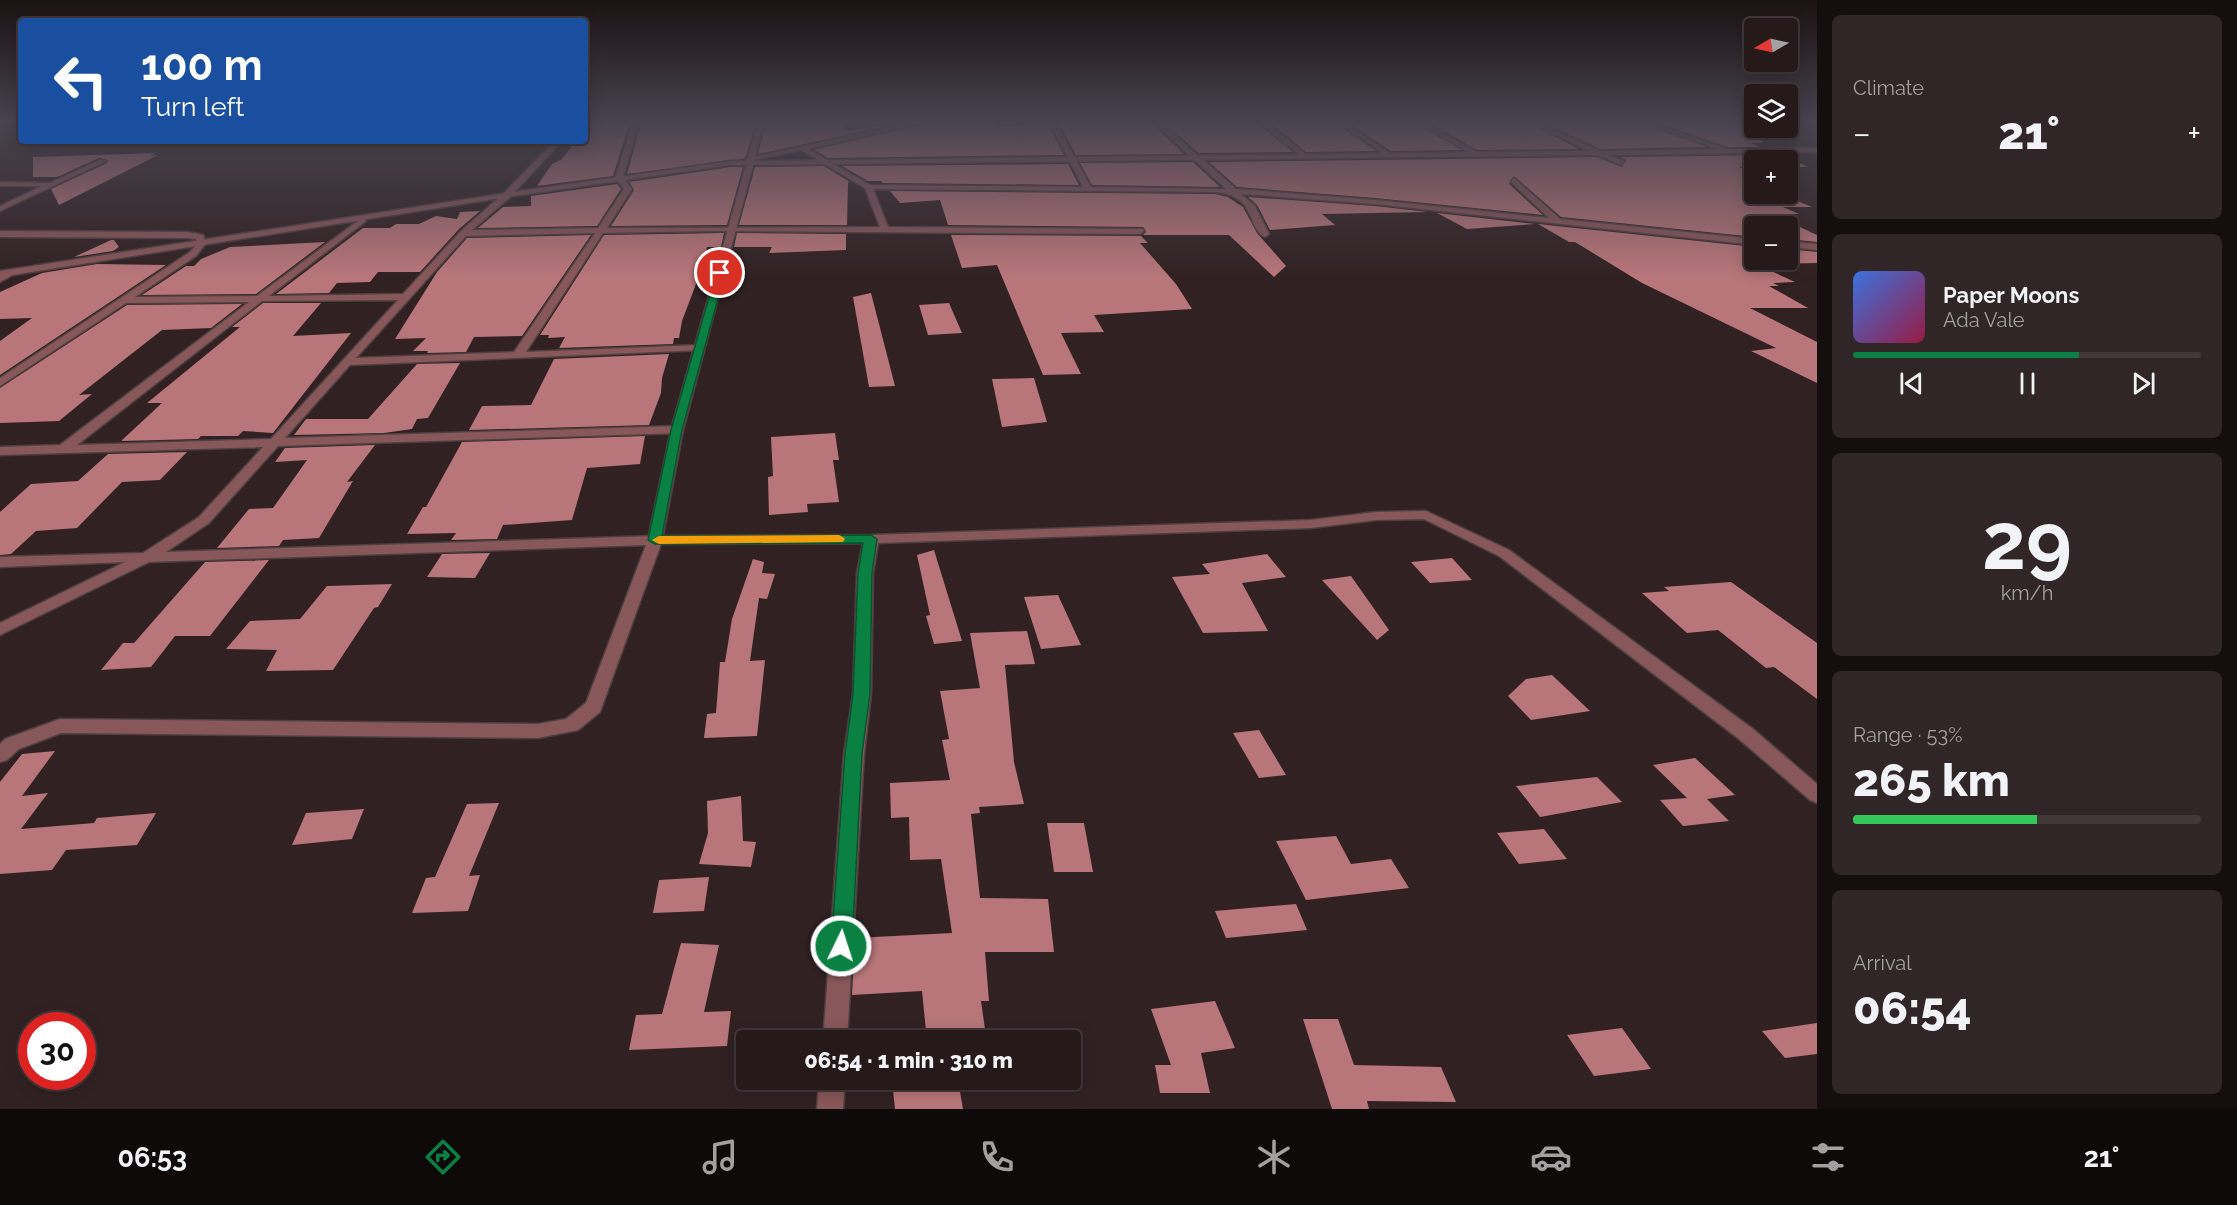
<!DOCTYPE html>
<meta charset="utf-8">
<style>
:root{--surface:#25191a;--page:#312627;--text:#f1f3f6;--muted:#a3a0a2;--line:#423839;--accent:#0b8043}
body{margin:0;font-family:Raleway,sans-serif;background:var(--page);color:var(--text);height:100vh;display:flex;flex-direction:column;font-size:22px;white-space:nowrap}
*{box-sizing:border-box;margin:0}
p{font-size:20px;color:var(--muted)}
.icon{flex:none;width:33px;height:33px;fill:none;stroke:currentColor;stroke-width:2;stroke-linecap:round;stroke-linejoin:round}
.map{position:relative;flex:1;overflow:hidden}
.details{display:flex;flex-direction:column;gap:15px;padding:15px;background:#140e0e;width:420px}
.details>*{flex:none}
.top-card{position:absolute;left:18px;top:18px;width:570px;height:126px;border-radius:6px;box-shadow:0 3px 15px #0003,0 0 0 2px var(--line);background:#1a4fa0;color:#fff;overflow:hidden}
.needle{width:39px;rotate:261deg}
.tools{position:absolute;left:1744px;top:18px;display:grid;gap:12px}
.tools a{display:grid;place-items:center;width:54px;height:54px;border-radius:6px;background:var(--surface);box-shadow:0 3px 15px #0003,0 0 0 2px var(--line);font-size:30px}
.speed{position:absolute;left:18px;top:1012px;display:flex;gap:12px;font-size:30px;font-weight:700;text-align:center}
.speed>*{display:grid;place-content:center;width:78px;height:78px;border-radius:50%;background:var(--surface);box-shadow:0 3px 15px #0003,0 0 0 2px var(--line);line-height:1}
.speed .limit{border:9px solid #d22;background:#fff;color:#111}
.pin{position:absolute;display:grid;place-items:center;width:51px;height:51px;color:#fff;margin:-26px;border:3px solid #fff;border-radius:50%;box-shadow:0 2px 6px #0007}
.me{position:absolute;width:66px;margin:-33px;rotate:4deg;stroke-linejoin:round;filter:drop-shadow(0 0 4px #0008)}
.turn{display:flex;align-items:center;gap:21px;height:126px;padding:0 24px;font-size:27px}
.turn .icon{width:78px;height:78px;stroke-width:2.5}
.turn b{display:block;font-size:42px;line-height:51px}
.big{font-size:45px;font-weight:800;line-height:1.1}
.details .card{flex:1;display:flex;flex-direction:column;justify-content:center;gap:9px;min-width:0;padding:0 21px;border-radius:9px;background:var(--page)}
.details .dial{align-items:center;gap:0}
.dial b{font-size:78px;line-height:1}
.song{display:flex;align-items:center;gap:18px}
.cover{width:72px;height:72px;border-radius:9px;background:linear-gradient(135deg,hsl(220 70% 55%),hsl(340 70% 35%))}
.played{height:6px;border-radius:3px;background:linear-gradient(90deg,var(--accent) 65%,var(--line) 65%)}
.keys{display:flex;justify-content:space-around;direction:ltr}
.heat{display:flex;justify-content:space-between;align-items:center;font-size:33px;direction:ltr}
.charge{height:9px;border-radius:4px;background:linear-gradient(90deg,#34c759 53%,var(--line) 0)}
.trip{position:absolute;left:736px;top:1030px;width:345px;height:60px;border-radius:6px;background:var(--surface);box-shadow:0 3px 15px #0003,0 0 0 2px var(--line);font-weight:800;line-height:60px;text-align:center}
.dock{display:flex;height:96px;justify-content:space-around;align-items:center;background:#0f0a0a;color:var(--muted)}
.dock .icon{width:42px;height:42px}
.dock .active{color:var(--accent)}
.dock b{font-size:27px;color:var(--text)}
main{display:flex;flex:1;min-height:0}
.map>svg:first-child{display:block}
</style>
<main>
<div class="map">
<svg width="1817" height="1109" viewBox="0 0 1817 1109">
<rect width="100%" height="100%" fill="#312122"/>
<path fill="#b8767a" d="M592 122H630L613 176 537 186 552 164 561 160 576 141H585V131Z
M695 122H756L746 156 743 159 627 174 641 124Z
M766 122H841L846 131 905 122 758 154Z
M930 122H996L994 127 1048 124 1064 155 828 158 814 150Z
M1093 122H1151L1184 154 1076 155 1059 124Z
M1163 122H1256L1293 152 1199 153Z
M1269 122H1334L1376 151 1306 152Z
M1347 122H1413L1462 150 1391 151Z
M1428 122H1527L1579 149 1477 150Z
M1542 122H1639L1707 147 1600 149Z
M1657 122H1755V128H1762V143H1751L1760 147H1727Z
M155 153 150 156 158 155 59 205 51 189 107 163 108 160 99 158 57 177H33V157Z
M1781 155 1808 167H1788V160H1755V167H1739L1755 173V194H1781L1812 207H1783L1799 214H1772L1817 235V242L1788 239V226H1755V237L1561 217 1514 176 1509 184 1543 215 1375 198 1237 187 1209 162 1597 157 1622 167 1626 160 1620 157Z
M1193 162 1220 187 1092 185 1080 163Z
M1068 164 1079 185 883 183 881 181H868L842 166Z
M824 166 850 182H848L847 225H739L755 167Z
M731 167H743L727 225 611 226 634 190 629 182Z
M617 184 621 189 597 226 478 228 503 207 531 206V196Z
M890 191 1215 194 1228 197 1243 207 1257 233 1286 266 1274 277 1229 235H1143L1146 232 1143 227 948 225 940 200 900 203Z
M1248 197 1375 206 1428 212 1322 214 1335 225 1270 230 1257 205Z
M480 211 459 229 420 272H378L370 282 337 283 329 293 276 294 363 228H390L396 224H419L436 216 457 219 460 212Z
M1437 213 1535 224 1467 229Z
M1538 224 1755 247V260H1788V249L1817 252V263L1756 264 1795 282 1773 283 1779 286H1769L1808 308H1750L1817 342V383L1751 351 1776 348 1642 283 1575 242H1569Z
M724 233 721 247H707L704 263 682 321 679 338H674L673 344 559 348 565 337 548 338 549 335H540L604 235Z
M737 233 846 234V250L769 253 772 247H734Z
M591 235 522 336 474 337 466 352 427 353 428 351H413L426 338 395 339 437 272 467 238Z
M951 235 1141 236 1148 243H1140L1176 284 1192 309 1094 315 1104 332 1061 333 1081 374 1043 375 997 265 962 268Z
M111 240H114L119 247 113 251 74 257Z
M325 242 256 294 142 295 186 266H194L201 259 230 247Z
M97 264 166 265 0 375V341L32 318 0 319V292L42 273Z
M871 293 895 386 869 387 853 297Z
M263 303H321L293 336 351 333 273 433 243 431 238 436H201L198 439 121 441 162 403H147L240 327H232Z
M949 303 962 333 928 335 919 305Z
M242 304 211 328 162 330 79 395 92 394 59 421 0 423V388L127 305Z
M669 354 662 378 661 393 649 425 469 430 482 406 531 405 554 359Z
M460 363 428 418 417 419 412 429 384 433 294 435 306 419H368L417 364Z
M1034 378 1047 422 1002 427 992 379Z
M835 433 839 460H833L839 502 807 504 808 512 769 515 768 477 773 476 771 437Z
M645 436 640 464 587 468 572 520 503 525 497 539 451 540 456 533 407 534 423 507H426L462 442Z
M375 445 347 482 353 481 319 538 283 540 279 546 217 548 249 509 273 508 307 460 275 462 285 448Z
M187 452 160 480 122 482 77 528 36 531 11 554 0 555V512L31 484 78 481 108 454Z
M934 550 962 641 934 644 926 616 930 615 917 555Z
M490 553 475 578 427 577 442 554Z
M1267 554 1286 577 1242 583 1268 631 1203 633 1172 577 1210 574 1202 564Z
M1452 558 1472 580 1430 583 1411 562Z
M753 559 764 562 762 573 775 574 767 599 759 598 750 661 765 660 757 736 704 738 707 714 716 713 720 662H725L732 619Z
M269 560 210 636H175L151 667 101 670 123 643H134L205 562Z
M1351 576 1389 630 1377 640 1322 580Z
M1731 582 1817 643V699L1774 667 1766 668 1718 630 1687 633 1642 593 1669 591 1664 587Z
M392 584 378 607 374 608 333 670 266 671 277 650 226 649 250 621 300 619 327 586Z
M1058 595 1081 645 1041 649 1024 597Z
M1027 631 1035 664 1005 665 1014 762 1024 804 979 807 980 813 971 814 980 898 1048 899 1054 952H985L989 1001H981L986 1036 927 1041 922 991 852 995 855 938 952 933 941 859 910 860 909 817 891 818 890 783 950 780 942 740 949 739 940 691 980 688 970 633Z
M1552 675 1590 711 1531 720 1508 696 1526 679Z
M1259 730 1286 775 1259 778 1233 733Z
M55 751 22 796 48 793 21 829 94 823 97 818 156 813 137 845 66 850 52 870 0 874V782L22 754Z
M1695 758 1735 795 1707 799 1729 821 1683 826 1660 800 1687 798 1653 765Z
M1597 777 1622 802 1540 817 1516 786Z
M741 796 743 841 756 842 751 867 699 864 708 833 707 801Z
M499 803 469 876 480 875 468 911 412 913 426 878 435 877 467 804Z
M364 809 352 839 292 845 306 813Z
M1047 823H1084L1093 872H1054Z
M1544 829 1567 859 1519 864 1497 833Z
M1336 836 1351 864 1391 859 1409 888 1306 900 1276 841Z
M709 877 704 911 653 913 659 880Z
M1296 904 1307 930 1226 938 1215 911Z
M681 943 719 945 704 1012 731 1011 727 1046 629 1050 636 1015 662 1014Z
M1215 1001 1235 1048 1201 1053 1210 1093H1160L1155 1065H1171L1151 1009Z
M1303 1019H1338L1354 1065 1441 1067 1456 1102 1367 1101 1369 1109H1332Z
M1817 1023V1054L1785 1058 1762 1031Z
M1622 1028 1651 1069 1594 1076 1567 1035Z
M892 1080H958L963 1109H895Z"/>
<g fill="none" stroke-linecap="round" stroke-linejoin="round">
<g stroke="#4e3f40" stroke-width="3">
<path id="minor" d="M633 122H639L623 178 632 189 607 228 880 227 865 188 801 150 749 161 745 159 916 122H928L808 149 870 185 1083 187 1049 122H1055L1091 187 1226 189 1153 122H1160L1236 189 1375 200 1549 218 1511 182 1514 178 1560 219 1755 239V245L1375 204 1241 194 1255 206 1269 234 1265 237C1245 226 1258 196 1215 192L873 189 888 227 1143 229 1144 231 1140 234 711 231 603 233 526 352 700 345 704 346V350L350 365 285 438 677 426 683 430 681 433 278 446 209 523 166 552 655 536 871 535 1311 520 1376 512 1426 511 1509 550 1753 729 1817 784V803L1810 800 1739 739 1499 556 1424 519 1376 520 1311 528 878 543 873 573 871 694 864 754 847 1041H823L844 754 853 694 857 573 863 543 661 544 600 712 578 730 538 738 61 733 19 749 7 760 0 762V744L5 739 60 719 538 724 566 719 586 703 646 545 149 562 0 635V623L125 562 0 567V557L143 553 199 517 263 447 0 455V447L60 445 249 302 126 303 0 386V378L190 252 198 243 196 239 188 238 0 237V231L188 232 203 235 206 243 196 256 135 297 257 296 363 217H366V221L269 296 403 294 461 231 504 193 555 141H562L510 197 472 230 598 228 624 189 615 178ZM595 233 514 352 356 358 466 236ZM398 300 271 439 77 445 262 301Z
M1258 122H1265L1305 154V156H1301Z
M1336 122H1343L1391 154 1386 155Z
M1415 122H1423L1478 153 1473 154Z
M1641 122H1650L1732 151 1727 152Z
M100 160 106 161 0 211V206L42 186H0V182L50 183Z
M1788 241 1817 244V250L1788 247Z
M10 270 18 272 0 282V275Z
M819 1080H845L843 1109H817Z"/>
</g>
<g stroke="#4e3f40" stroke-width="3">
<path id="tertiary" d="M758 122H764L754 161 1589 151 1529 122H1537L1600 151 1817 148V152L1608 155 1624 161 1621 165 1597 155 753 165 683 430 662 540 655 544 648 540 671 430 746 165H731L507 197 0 277V271L507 193 731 161H747Z"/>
</g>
<use href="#minor" fill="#88575a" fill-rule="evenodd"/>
<use href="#tertiary" fill="#88575a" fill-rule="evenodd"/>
</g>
<linearGradient id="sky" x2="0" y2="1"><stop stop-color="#1b1213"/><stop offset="0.44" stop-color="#48434f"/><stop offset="1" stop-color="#48434f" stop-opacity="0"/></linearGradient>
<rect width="1817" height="277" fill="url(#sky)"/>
<path fill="#0b8043" stroke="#07532c" stroke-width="1.5" d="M720 271 725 273 682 430 662 536 871 535 877 539 872 573 870 694 862 754 852 946 849 953 841 955 834 953 831 946 845 754 853 694 858 573 863 543 655 544 648 540 671 430 716 273Z"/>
<path fill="#f59e0b" d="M839 535 843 537 845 539 843 542 659 544 652 540 659 536Z"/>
</svg>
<div class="tools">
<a><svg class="needle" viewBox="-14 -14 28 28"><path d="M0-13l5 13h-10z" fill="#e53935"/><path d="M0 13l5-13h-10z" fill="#a3a0a2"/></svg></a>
<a><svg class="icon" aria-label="layers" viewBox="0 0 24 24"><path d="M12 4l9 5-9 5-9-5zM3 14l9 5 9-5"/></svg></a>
<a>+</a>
<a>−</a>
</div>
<div class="speed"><div class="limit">30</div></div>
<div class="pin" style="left:720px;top:273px;background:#d93025"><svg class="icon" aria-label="arrive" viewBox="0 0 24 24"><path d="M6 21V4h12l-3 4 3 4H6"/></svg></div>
<svg class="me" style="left:841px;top:946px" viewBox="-20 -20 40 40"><circle r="17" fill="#0b8043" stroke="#fff" stroke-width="3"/><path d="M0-11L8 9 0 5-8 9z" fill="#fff"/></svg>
<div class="trip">06:54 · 1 min · 310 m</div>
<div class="top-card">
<div class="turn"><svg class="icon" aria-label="left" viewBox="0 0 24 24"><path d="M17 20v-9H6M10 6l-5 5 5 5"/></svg><div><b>100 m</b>Turn left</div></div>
</div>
</div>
<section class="details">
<div class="card"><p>Climate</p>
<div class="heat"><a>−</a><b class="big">21°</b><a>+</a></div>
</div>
<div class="card">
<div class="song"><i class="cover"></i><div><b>Paper Moons</b><p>Ada Vale</p></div></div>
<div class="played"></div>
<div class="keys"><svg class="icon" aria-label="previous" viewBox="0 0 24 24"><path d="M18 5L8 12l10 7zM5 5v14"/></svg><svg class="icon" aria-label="pause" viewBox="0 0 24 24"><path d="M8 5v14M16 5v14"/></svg><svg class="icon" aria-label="next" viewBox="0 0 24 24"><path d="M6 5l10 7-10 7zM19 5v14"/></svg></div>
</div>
<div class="card dial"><b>29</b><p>km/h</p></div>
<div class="card"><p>Range · 53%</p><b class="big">265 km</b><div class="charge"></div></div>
<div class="card"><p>Arrival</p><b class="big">06:54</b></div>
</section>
</main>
<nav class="dock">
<b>06:53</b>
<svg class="icon active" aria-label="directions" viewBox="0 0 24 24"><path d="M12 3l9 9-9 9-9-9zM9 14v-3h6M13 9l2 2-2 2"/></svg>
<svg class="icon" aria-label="music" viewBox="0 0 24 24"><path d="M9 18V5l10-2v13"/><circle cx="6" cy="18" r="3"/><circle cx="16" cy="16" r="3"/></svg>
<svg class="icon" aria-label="phone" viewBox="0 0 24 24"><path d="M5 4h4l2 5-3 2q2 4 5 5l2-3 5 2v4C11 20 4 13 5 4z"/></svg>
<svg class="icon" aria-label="climate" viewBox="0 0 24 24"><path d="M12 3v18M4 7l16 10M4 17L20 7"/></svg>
<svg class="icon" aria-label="car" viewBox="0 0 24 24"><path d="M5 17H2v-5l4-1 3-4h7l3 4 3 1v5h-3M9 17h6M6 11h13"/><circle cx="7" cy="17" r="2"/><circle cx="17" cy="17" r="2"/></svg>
<svg class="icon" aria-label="filters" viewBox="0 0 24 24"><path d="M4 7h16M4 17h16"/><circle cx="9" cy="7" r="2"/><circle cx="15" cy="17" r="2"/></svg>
<b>21°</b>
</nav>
